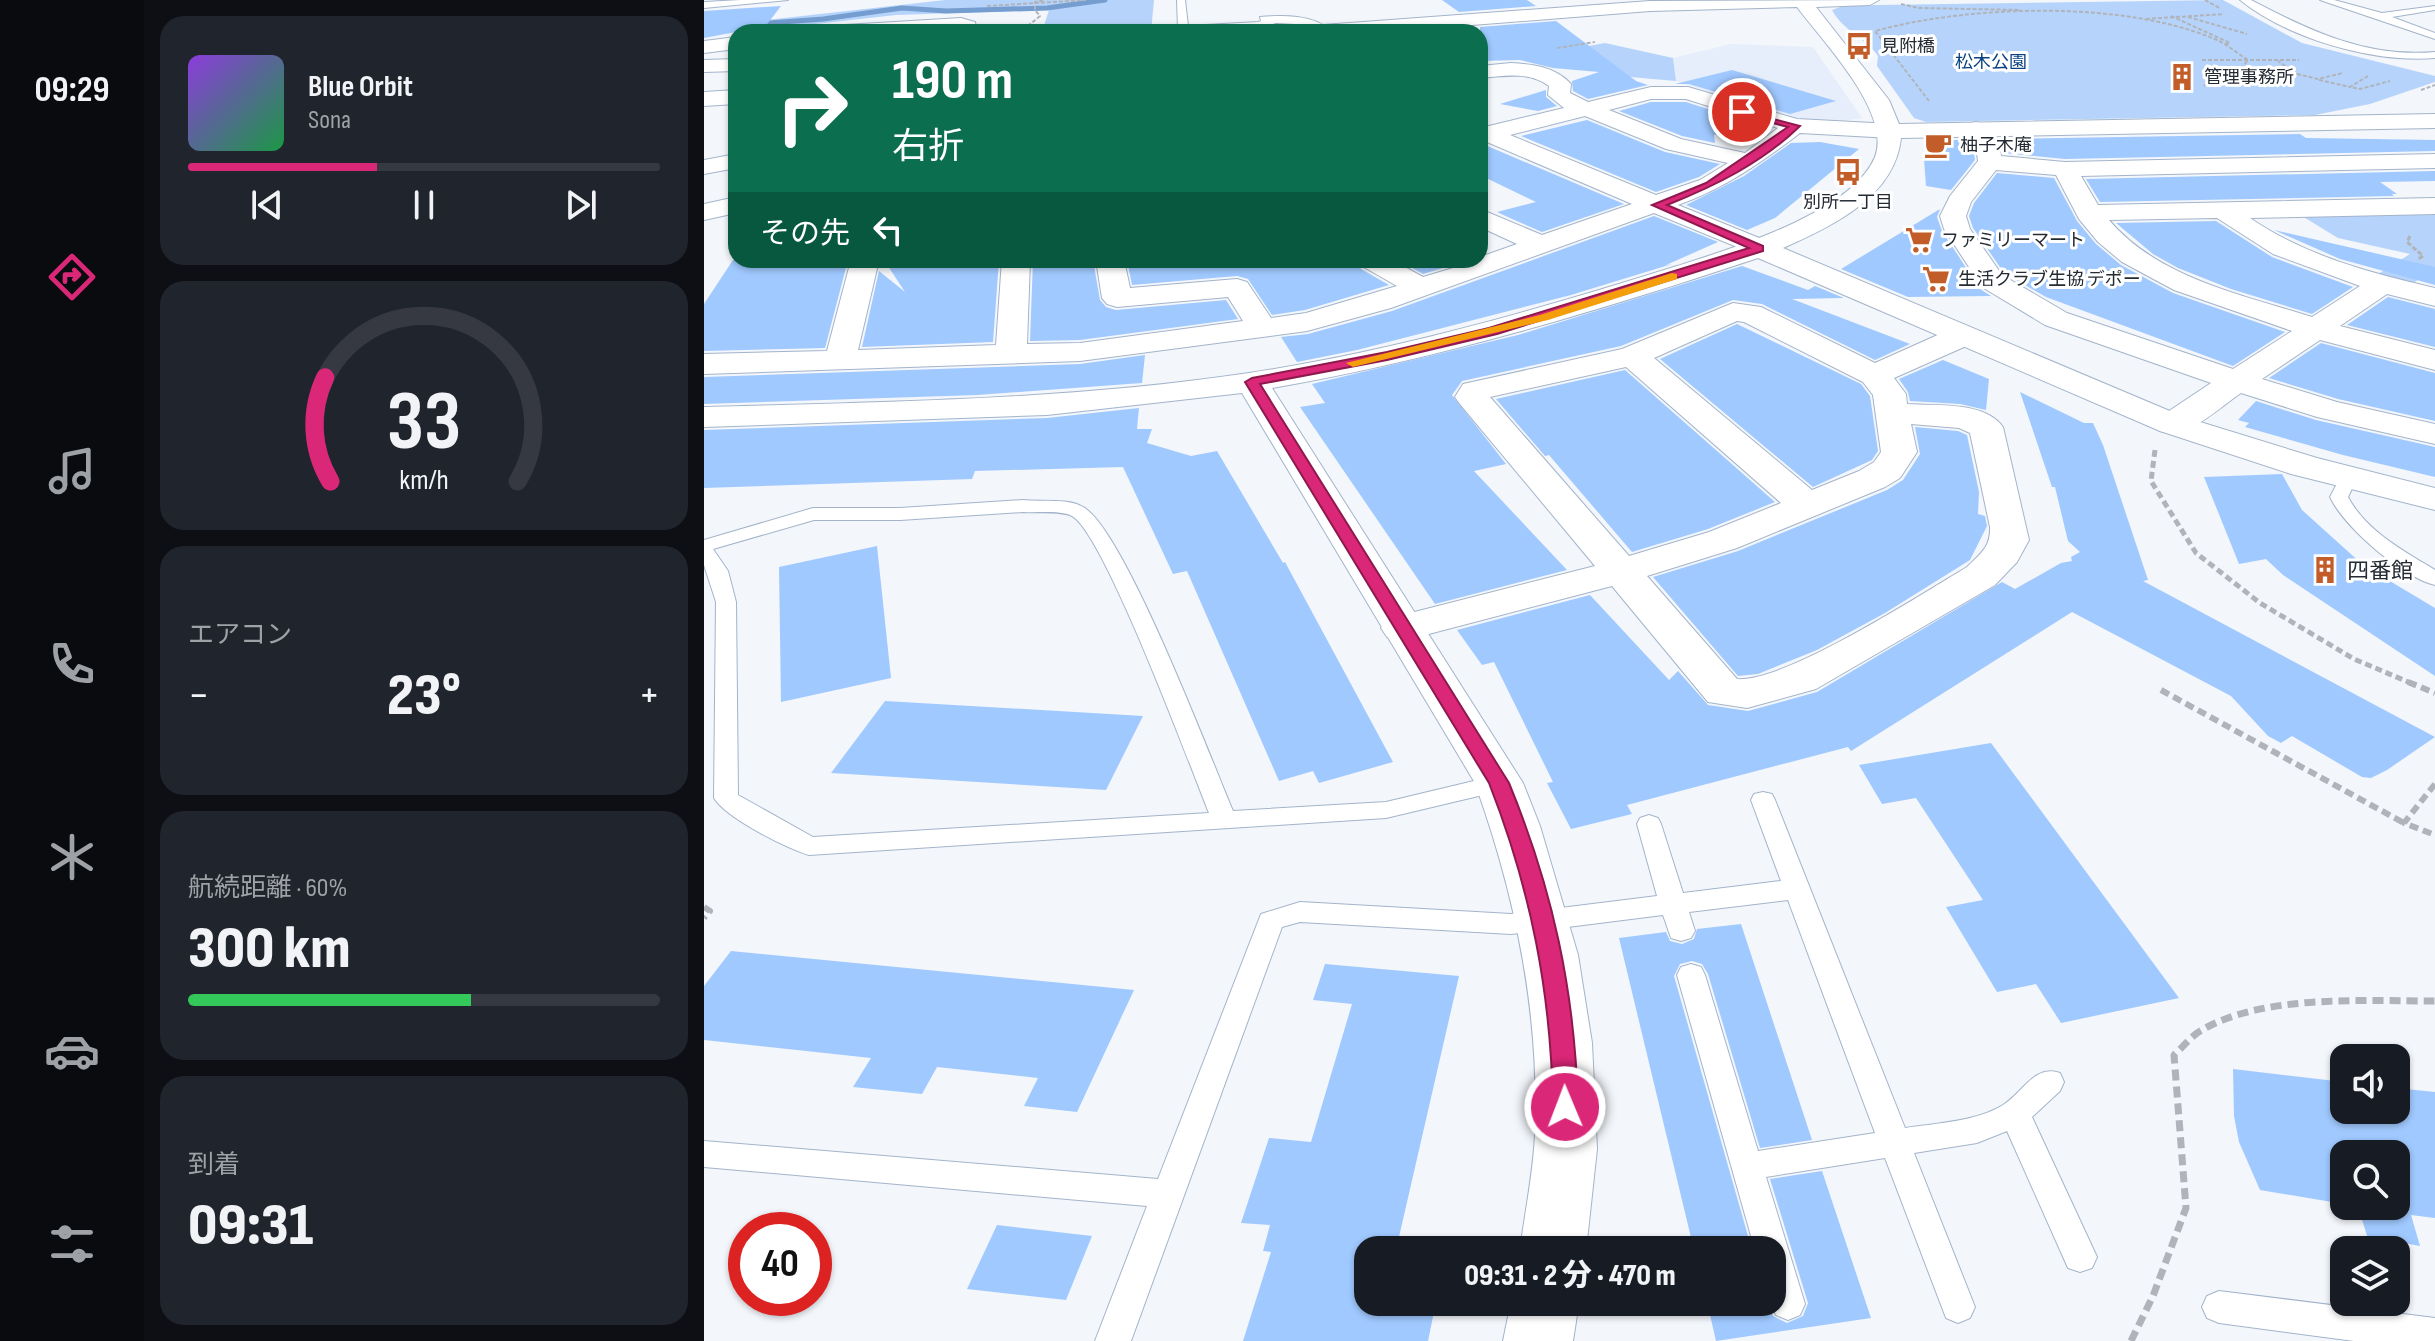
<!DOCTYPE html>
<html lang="ja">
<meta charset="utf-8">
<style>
:root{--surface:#171b24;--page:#20242c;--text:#f1f3f6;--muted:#9ea1a6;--line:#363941;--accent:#db2777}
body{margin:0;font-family:"Sofia Sans Condensed","Noto Sans JP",sans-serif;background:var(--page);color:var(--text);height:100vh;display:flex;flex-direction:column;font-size:30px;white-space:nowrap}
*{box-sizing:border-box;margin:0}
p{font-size:26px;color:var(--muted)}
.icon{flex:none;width:44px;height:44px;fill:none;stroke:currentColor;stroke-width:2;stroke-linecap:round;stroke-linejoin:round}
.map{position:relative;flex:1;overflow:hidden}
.details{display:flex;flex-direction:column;gap:16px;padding:16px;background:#0d0f14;width:560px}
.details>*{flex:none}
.hud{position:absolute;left:24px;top:24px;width:760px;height:244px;border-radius:24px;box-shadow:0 2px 6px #0004;background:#0b6e4f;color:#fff;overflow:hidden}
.fabs{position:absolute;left:1626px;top:1044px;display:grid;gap:16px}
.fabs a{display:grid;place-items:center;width:80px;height:80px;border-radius:16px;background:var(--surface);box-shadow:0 2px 6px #0004;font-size:40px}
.speed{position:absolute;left:24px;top:1212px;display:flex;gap:16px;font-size:40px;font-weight:700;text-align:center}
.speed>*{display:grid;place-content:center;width:104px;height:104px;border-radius:50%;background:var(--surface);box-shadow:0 2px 6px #0004;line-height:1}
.speed .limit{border:12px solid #d22;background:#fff;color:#111}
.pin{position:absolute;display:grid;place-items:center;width:68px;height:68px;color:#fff;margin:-34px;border:4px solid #fff;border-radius:50%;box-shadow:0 2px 8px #0007}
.me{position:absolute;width:88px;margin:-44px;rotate:359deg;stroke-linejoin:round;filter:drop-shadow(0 0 6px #0008)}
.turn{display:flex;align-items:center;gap:28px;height:168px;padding:0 32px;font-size:36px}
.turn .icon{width:104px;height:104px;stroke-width:2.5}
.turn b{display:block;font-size:56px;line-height:68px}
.then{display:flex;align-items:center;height:76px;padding:0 32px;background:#0003;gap:16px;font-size:30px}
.big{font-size:60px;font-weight:800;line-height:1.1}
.details .tile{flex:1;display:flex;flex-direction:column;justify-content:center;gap:12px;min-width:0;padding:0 28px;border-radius:24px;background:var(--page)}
.details .dial{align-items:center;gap:0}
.dial svg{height:208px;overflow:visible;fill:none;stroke:var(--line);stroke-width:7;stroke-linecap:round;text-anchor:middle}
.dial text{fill:var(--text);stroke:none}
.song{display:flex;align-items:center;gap:24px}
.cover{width:96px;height:96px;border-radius:12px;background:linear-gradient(135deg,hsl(270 70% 55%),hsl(140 70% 35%))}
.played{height:8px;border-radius:4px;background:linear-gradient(90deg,var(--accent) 40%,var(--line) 40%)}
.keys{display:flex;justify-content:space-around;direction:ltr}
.heat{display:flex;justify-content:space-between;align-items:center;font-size:44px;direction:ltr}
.charge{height:12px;border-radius:6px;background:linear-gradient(90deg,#34c759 60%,var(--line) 0)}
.trip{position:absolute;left:650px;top:1236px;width:432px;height:80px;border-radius:24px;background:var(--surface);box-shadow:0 2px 6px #0004;font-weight:800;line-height:80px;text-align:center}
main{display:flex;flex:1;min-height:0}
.tab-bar{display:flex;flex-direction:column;width:144px;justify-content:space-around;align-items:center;background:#090b0e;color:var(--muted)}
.tab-bar .icon{width:56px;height:56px}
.tab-bar .active{color:var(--accent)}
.tab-bar b{font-size:36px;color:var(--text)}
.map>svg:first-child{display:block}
</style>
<main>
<nav class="tab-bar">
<b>09:29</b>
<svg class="icon active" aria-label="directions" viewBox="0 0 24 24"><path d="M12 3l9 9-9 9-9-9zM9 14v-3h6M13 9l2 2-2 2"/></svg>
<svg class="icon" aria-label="music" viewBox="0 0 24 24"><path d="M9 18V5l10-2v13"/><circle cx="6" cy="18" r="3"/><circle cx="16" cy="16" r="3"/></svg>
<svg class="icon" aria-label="phone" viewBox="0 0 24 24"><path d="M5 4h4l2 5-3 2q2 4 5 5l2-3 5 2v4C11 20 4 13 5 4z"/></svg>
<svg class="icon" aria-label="climate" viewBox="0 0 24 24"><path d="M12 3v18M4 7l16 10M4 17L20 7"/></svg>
<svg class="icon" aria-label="car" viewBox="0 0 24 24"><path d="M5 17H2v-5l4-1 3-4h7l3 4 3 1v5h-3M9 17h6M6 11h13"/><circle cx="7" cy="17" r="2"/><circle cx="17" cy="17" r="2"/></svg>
<svg class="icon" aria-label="filters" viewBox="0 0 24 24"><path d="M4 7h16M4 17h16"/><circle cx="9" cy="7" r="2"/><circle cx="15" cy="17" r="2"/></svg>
</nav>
<section class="details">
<div class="tile">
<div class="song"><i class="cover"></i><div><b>Blue Orbit</b><p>Sona</p></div></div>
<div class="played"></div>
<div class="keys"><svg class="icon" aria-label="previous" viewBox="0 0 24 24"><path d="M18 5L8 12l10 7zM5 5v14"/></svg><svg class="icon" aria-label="pause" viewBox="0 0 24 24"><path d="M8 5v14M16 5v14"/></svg><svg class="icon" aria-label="next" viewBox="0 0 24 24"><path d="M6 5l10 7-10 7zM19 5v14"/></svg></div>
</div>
<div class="tile dial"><svg viewBox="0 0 100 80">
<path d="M14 69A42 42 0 1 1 86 69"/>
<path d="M14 69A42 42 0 0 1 12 29" stroke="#db2777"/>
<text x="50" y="56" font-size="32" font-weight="700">33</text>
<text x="50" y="72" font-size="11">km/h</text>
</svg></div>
<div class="tile"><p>エアコン</p>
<div class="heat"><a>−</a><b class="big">23°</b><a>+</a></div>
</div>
<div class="tile"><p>航続距離 · 60%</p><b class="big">300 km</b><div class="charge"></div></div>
<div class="tile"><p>到着</p><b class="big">09:31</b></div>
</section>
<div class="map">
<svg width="1731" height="1341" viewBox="0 0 1731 1341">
<rect width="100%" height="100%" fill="#f3f6fb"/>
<path fill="#e5eefa" d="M1027 44 1109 47 1158 118 1126 123 1075 116 972 81 969 58Z"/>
<path fill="#b6d4fb" d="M241 0H450L447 32H338L345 10 192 15 48 31 53 21Z
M1519 0 1598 43 1731 76V82L1666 104 1611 115 1222 122 1210 118 1173 66 1174 56C1161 37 1140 32 1128 10L1139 6 1174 5Z
M901 43 969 58 972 81 914 76 862 63 873 48Z
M1731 211V270L1704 286 1671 276 1706 254 1634 238 1593 213Z"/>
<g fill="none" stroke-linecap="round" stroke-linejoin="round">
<path stroke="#759dd0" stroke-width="5" d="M51 24 119 19 198 8 242 11 343 8 401 0"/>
</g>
<path fill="#a0c9ff" d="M738 0H823L832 6 755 12Z
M77 6 57 32H32L0 38V11Z
M852 21 932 81 944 85 884 99 869 91 868 81 895 72 849 68 816 60 776 61V27Z
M1028 70 1132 101 1086 114 985 84H971Z
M842 90V97L853 106 834 111 796 104Z
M947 102H982L1051 124 1010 135 1011 143 978 136 915 111Z
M883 120 961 152 1016 164 995 177 952 192 817 136Z
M1596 134 1602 138 1731 140V151L1361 159 1300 153 1295 139Z
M1233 140H1264L1269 147 1271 160 1247 190 1222 186 1220 159Z
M1116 142 1155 149 1071 218 1043 230 982 205 1040 176 1087 143Z
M781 145 920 204 838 232 806 218 793 212 832 202 776 175V146Z
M1731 171V181L1676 182 1693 194H1688L1690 196 1396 202 1382 179Z
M1293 173 1350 178 1373 221 1392 244 1417 265 1469 293 1581 332 1529 366 1342 297 1300 273 1269 228 1265 216 1270 203Z
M1236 209 1233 217 1238 231 1276 289 1287 296 1204 297 1137 269Z
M950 216 1014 242 962 265 968 264 867 295 653 350 593 362 577 337 604 334 688 311Z
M1512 221 1568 257 1649 287 1608 314 1527 289 1474 268 1449 254 1412 223Z
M1570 230 1731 267V285L1636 259Z
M29 260H144L121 348 0 351V304Z
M180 260H295L289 342 158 347 175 271 201 292Z
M329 260H389L396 300 402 307 412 310 522 300 534 319 376 340 326 341Z
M423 260H651L657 269 685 285 601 310 568 315 544 279 533 276 428 285Z
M694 260H766L719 274Z
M1038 266 1104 290 1111 286 1140 298 1088 299 1206 344 1171 360 1058 304 1029 300 917 346 758 381 748 395 802 464 770 471 863 570 731 604 596 407 621 403 608 384 814 335Z
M1684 297 1731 309V347L1643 325Z
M1033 324 1157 384 1166 396 1174 451 1168 460 1109 487 956 359Z
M1617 343 1731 373V421L1634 399 1565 378Z
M441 355 438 383 273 395 0 404V377L376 364Z
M1239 360 1285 379 1282 410 1256 404 1206 401 1204 392 1195 379Z
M921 370 1071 502 1004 529 928 552 845 455 841 456 792 399Z
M1316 392 1380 423H1389L1399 445 1444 580 1439 581 1731 737 1683 770 1667 778 1658 777 1588 736 1577 743 1564 736 1527 696 1368 612 1147 751 1144 747 923 805 928 814 867 829 843 783 849 782 790 662 778 665 753 630 886 595 965 680 974 671 1004 705 1044 711 1113 692 1298 582 1311 589 1357 563 1368 561 1367 557 1376 552 1364 541 1351 487H1348Z
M1552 401 1612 420 1731 447V477L1639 455 1541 427 1545 423 1534 420Z
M435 408 433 429H448L443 443 487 456 513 451 579 563 581 562 689 762 615 783 609 771 575 781 483 571 469 574 419 467 271 471 268 479 0 488V430L343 418Z
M1211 427 1254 431 1263 435 1275 492 1274 514 1281 516 1283 526 1266 560 1181 613 1113 650 1054 674 1034 676 949 577 1034 551 1183 490 1199 480 1216 454Z
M1578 474 1598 510 1659 565 1731 608V676L1579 575 1562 559 1535 564 1500 477Z
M173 546 187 678 77 702 75 567Z
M181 701 405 714 439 716 402 790 127 773Z
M1287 743 1475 998 1357 1023 1332 984 1293 992 1242 907 1279 900 1212 798 1178 804 1155 765Z
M1037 924 1108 1140 1056 1148 1004 974 998 964 988 961 976 964 970 976 1048 1250H990L915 938 962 932 966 941 978 944 990 939 993 929Z
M27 951 430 990 373 1112 320 1106 334 1078 233 1067 218 1094 149 1087 167 1058 0 1040V986Z
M621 964 755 976 692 1250H664V1302H732L724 1341H539L567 1252 559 1251 566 1225 537 1223 565 1138 607 1142 648 1004 609 1000Z
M1529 1069 1640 1082V1110H1692V1088L1731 1092V1218L1707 1215 1716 1246 1700 1243 1698 1252 1666 1245 1654 1207 1649 1206H1692V1154H1640V1204L1556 1190 1535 1142 1530 1116Z
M1118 1171 1167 1318 1012 1341 1003 1302H1063L1069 1316 1083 1323 1099 1316 1104 1303 1066 1179Z
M293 1225 388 1236 362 1300 263 1289Z"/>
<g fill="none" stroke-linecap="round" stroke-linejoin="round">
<g stroke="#a3b4ca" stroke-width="2">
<path id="service" d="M37 0H84L0 8V2Z
M473 0H481L484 26 554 22 557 21 556 17C578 15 610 14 627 31L617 32 609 25 572 23 555 28 479 32 474 29Z
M1536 0H1547C1606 31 1663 58 1731 52V58C1669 63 1585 39 1536 0Z
M1616 0H1630L1678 13 1731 6V10L1688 17 1731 33V39Z
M1644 473 1653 478 1644 497C1662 531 1700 551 1731 570V585C1698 577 1641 528 1626 497L1638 474Z
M319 500C336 502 365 498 379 507 420 529 506 757 529 811L682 802 795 775 804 777 807 783 804 789 682 818 105 855C82 848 22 818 10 798L12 602 0 565V540L109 508H196ZM319 512C333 513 356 510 368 516 400 533 486 766 505 813L109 837 34 795 32 602 24 571 9 549 110 520H196Z
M1059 792 1068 794 1071 800 1201 1128C1233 1123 1271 1122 1299 1105 1319 1093 1330 1064 1356 1073L1360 1082 1356 1091 1328 1117 1393 1257 1388 1268 1376 1272 1364 1268 1303 1131 1273 1143 1210 1153 1271 1307 1266 1318 1254 1323 1242 1318 1181 1158 1062 1177 1101 1304 1096 1315 1084 1320 1072 1315 1066 1302 1068 1250H1051L973 975 977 967 987 964 997 967 1001 975 1054 1151 1171 1133 1084 900 985 912 991 931 987 938 977 941 967 938 959 915 807 934 596 922 578 927 427 1341H391L443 1206 0 1167V1141L454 1179 557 914 596 902 807 914 953 896 933 824 936 818 945 815 954 818 957 824 979 893 1077 881 1047 800 1050 794Z
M1515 1291 1731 1318V1341H1650L1515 1323 1503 1318 1498 1307 1503 1296Z"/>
</g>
<g stroke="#a3b4ca" stroke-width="2">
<path id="minor" d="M257 18 271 22 273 32H114L124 26Z
M32 37V49L0 53V41Z
M807 63C829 64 852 67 867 84L866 93 884 102 947 87H984L1093 119 1188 124 1196 126 1200 131 1196 136 1188 138 1096 133C1057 163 1021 188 974 205L1065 242 1069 248 1065 254 1055 256 950 213 687 308 603 331 376 361 0 374V354L123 351 147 260H175L154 350 292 345 298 260H326L323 344 376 343 539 321 524 297 413 307 403 304 398 298 392 260H420L426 288 533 279 543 282 567 318 602 313 693 286 658 266 654 260H688L719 277 776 260V257L813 244 776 227V209L838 235 928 204 776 139V125L785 126 860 108 844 95 845 86C825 71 799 76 776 78V66ZM947 99H982L1074 128 1041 153 977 139 905 110ZM881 116 962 149 1024 163 996 180 952 195 806 135Z
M32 90V104L0 106V92Z
M1272 122 1280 124 1296 146 1297 156 1361 162 1731 154V168L1377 176 1394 205 1731 198V214L1546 218C1601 256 1667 273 1731 288V306L1683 294 1636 326 1731 350V370L1616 340 1558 379 1633 402 1731 424V444L1613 417 1537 393C1513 409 1485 439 1456 431L1451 424 1456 417 1507 383 1341 325 1278 287 1240 229 1236 216 1246 196 1274 161 1272 146 1261 129 1264 124ZM1292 170 1352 175 1375 219 1394 242 1418 262 1470 290 1588 331 1529 369 1363 313 1298 275 1266 229 1262 216 1267 202ZM1513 218 1569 254 1656 286 1608 317C1539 295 1454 278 1405 220Z
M32 154V168L0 174V160Z
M32 197V213L0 220V204Z
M1029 303 1057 307 1171 363 1247 329 1258 327 1269 329 1273 336 1269 343 1190 378 1202 394 1203 404C1232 406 1281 401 1299 427L1325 540 1313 562 1291 585 1112 689 1043 708 1004 702 908 586 698 641 683 637 677 628 683 619 891 566 756 404 751 397 759 384 918 349ZM1033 321 1040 322 1159 382 1169 395 1177 452 1170 462 1155 471 1108 490 950 358ZM922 367 1077 503 1005 532 925 556 786 397ZM1207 424 1255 428 1266 433 1286 527C1287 547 1276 554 1263 567 1218 594 1080 683 1033 679L943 576 1033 548 1181 487 1196 478 1213 452Z"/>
</g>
<g stroke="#a3b4ca" stroke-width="2">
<path id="tertiary" d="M1175 0 1166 5 1112 7 1185 100 1195 124 1731 114V128L1197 138C1191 197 1127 227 1079 248L1480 417 1613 458 1731 488V510L1587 474 1456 431 1054 258C895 311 734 359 568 388L819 783 836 826 874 955 888 1043 893 1149 882 1250H816C821 1212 829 1174 831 1135 836 1014 812 897 771 783L538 393 343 415 0 427V407C182 402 364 400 545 373 691 351 833 310 973 266 1026 249 1148 213 1171 157 1188 112 1119 42 1093 7L946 11 679 32H595L605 26 946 1Z
M32 59V71L0 72V60Z
M807 1302H875L869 1341H799Z"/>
</g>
<path stroke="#b0b4ba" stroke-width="2" stroke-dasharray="4 2" stroke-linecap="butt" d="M1501 0 1517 9
M1197 4 1215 8 1317 10
M283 6 382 0
M1467 16 1526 43 1521 44
M1484 17 1543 34
M1442 19 1520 14
M328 32 325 25 336 16 331 10V2L341 0
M853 48 891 42
M1498 60H1595
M1535 74H1593L1574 61
M1593 74 1614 79 1639 73
M1664 76 1646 87 1656 89 1686 81
M1615 80 1646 87
M1717 90 1731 85
M1225 101 1171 31C1266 5 1421 0 1513 40 1524 45 1534 54 1544 60L1532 75 1499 86"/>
<path stroke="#b0b4ba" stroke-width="3" stroke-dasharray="5 2" stroke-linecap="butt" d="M1706 236 1703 242 1719 256 1713 260"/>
<path stroke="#b0b4ba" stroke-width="5" stroke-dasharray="7 4" stroke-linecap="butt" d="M1451 450 1447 481 1492 553 1556 603 1650 659 1709 684"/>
<path stroke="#b0b4ba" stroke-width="6" stroke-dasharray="9 5" stroke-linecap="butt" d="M1704 682 1731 693
M1457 690 1700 823
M1731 784 1700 823 1731 835
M0 907 6 911 0 918"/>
<path stroke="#b0b4ba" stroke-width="7" stroke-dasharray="11 6" stroke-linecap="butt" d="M1427 1341 1449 1296 1482 1208 1470 1055C1479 1047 1487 1036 1498 1030 1559 994 1662 1001 1731 1001"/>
<use href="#service" fill="#fff" fill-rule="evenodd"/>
<use href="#minor" fill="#fff" fill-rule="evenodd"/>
<use href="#tertiary" fill="#fff" fill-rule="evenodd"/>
</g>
<path fill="#db2777" stroke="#8e194d" stroke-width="2" d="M1035 110 1096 126C1058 163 1011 186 963 205L1059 246V251L793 334 683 360 556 384 805 783C849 890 871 992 874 1107L870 1115 861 1118 852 1115 849 1107C847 992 827 890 785 783L541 382 548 378 683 352 785 328 1045 248 948 205 1002 183 1084 127 1035 114Z"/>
<path fill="#f59e0b" d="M968 273 973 274V279L844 320 649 367 642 363 836 315Z"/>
<defs>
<g id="bus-bare" transform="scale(2.16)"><path d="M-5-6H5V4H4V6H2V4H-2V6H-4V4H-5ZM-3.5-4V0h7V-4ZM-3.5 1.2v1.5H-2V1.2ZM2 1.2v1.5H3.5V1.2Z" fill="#c25d29" stroke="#fff" stroke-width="2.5" paint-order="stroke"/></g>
<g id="building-bare" transform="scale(2.16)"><path d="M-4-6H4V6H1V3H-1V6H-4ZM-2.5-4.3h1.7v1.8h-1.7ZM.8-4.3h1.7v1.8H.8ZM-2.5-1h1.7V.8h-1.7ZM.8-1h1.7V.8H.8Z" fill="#c25d29" stroke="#fff" stroke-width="2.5" paint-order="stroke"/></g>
<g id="cafe-bare" transform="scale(2.16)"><path d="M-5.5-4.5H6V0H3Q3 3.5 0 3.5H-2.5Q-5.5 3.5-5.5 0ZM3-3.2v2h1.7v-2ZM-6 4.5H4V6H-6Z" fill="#c25d29" stroke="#fff" stroke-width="2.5" paint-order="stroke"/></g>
<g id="supermarket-bare" transform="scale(2.16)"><path d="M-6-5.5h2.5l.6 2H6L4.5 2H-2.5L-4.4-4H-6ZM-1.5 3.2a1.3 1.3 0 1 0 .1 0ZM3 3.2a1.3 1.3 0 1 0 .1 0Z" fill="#c25d29" stroke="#fff" stroke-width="2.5" paint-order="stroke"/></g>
</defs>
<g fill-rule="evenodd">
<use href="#bus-bare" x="1155" y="46"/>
<use href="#building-bare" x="1478" y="77"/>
<use href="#cafe-bare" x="1234" y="145"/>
<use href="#bus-bare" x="1144" y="172"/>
<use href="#supermarket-bare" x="1215" y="240"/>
<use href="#supermarket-bare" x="1232" y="279"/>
<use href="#building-bare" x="1621" y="570"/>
</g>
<g text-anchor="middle" stroke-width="6" stroke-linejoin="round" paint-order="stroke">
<g font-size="18" fill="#242b33" stroke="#fff" text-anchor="start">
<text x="1177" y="52">見附橋</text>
<text x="1500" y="83">管理事務所</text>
<text x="1256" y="151">柚子木庵</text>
<text x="1144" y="208" text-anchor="middle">別所一丁目</text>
<text x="1237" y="246">ファミリーマート</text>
<text x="1254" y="285">生活クラブ生協 デポー</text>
</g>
<g font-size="18" fill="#094280" stroke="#fff">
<text x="1287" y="68">松木公園</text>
</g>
<g font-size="22" fill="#242b33" stroke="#fff" text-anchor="start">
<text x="1643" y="578">四番館</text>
</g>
</g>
</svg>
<div class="fabs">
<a><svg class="icon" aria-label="sound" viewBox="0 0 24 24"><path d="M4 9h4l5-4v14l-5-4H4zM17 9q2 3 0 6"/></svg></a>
<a><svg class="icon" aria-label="search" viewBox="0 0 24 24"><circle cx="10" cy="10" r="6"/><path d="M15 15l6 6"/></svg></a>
<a><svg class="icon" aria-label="layers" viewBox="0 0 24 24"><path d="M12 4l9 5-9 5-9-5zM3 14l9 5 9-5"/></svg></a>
</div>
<div class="speed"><div class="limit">40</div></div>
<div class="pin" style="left:1038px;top:112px;background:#d93025"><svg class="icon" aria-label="arrive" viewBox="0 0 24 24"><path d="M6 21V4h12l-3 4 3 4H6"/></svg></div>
<svg class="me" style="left:861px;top:1107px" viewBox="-20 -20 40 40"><circle r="17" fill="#db2777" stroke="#fff" stroke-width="3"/><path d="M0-11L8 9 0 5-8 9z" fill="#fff"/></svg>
<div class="trip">09:31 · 2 分 · 470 m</div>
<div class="hud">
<div class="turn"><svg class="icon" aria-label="right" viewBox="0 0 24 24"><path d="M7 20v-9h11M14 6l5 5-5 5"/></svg><div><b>190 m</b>右折</div></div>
<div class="then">その先<svg class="icon" aria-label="left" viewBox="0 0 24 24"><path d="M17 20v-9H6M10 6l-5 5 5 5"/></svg></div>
</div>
</div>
</main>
